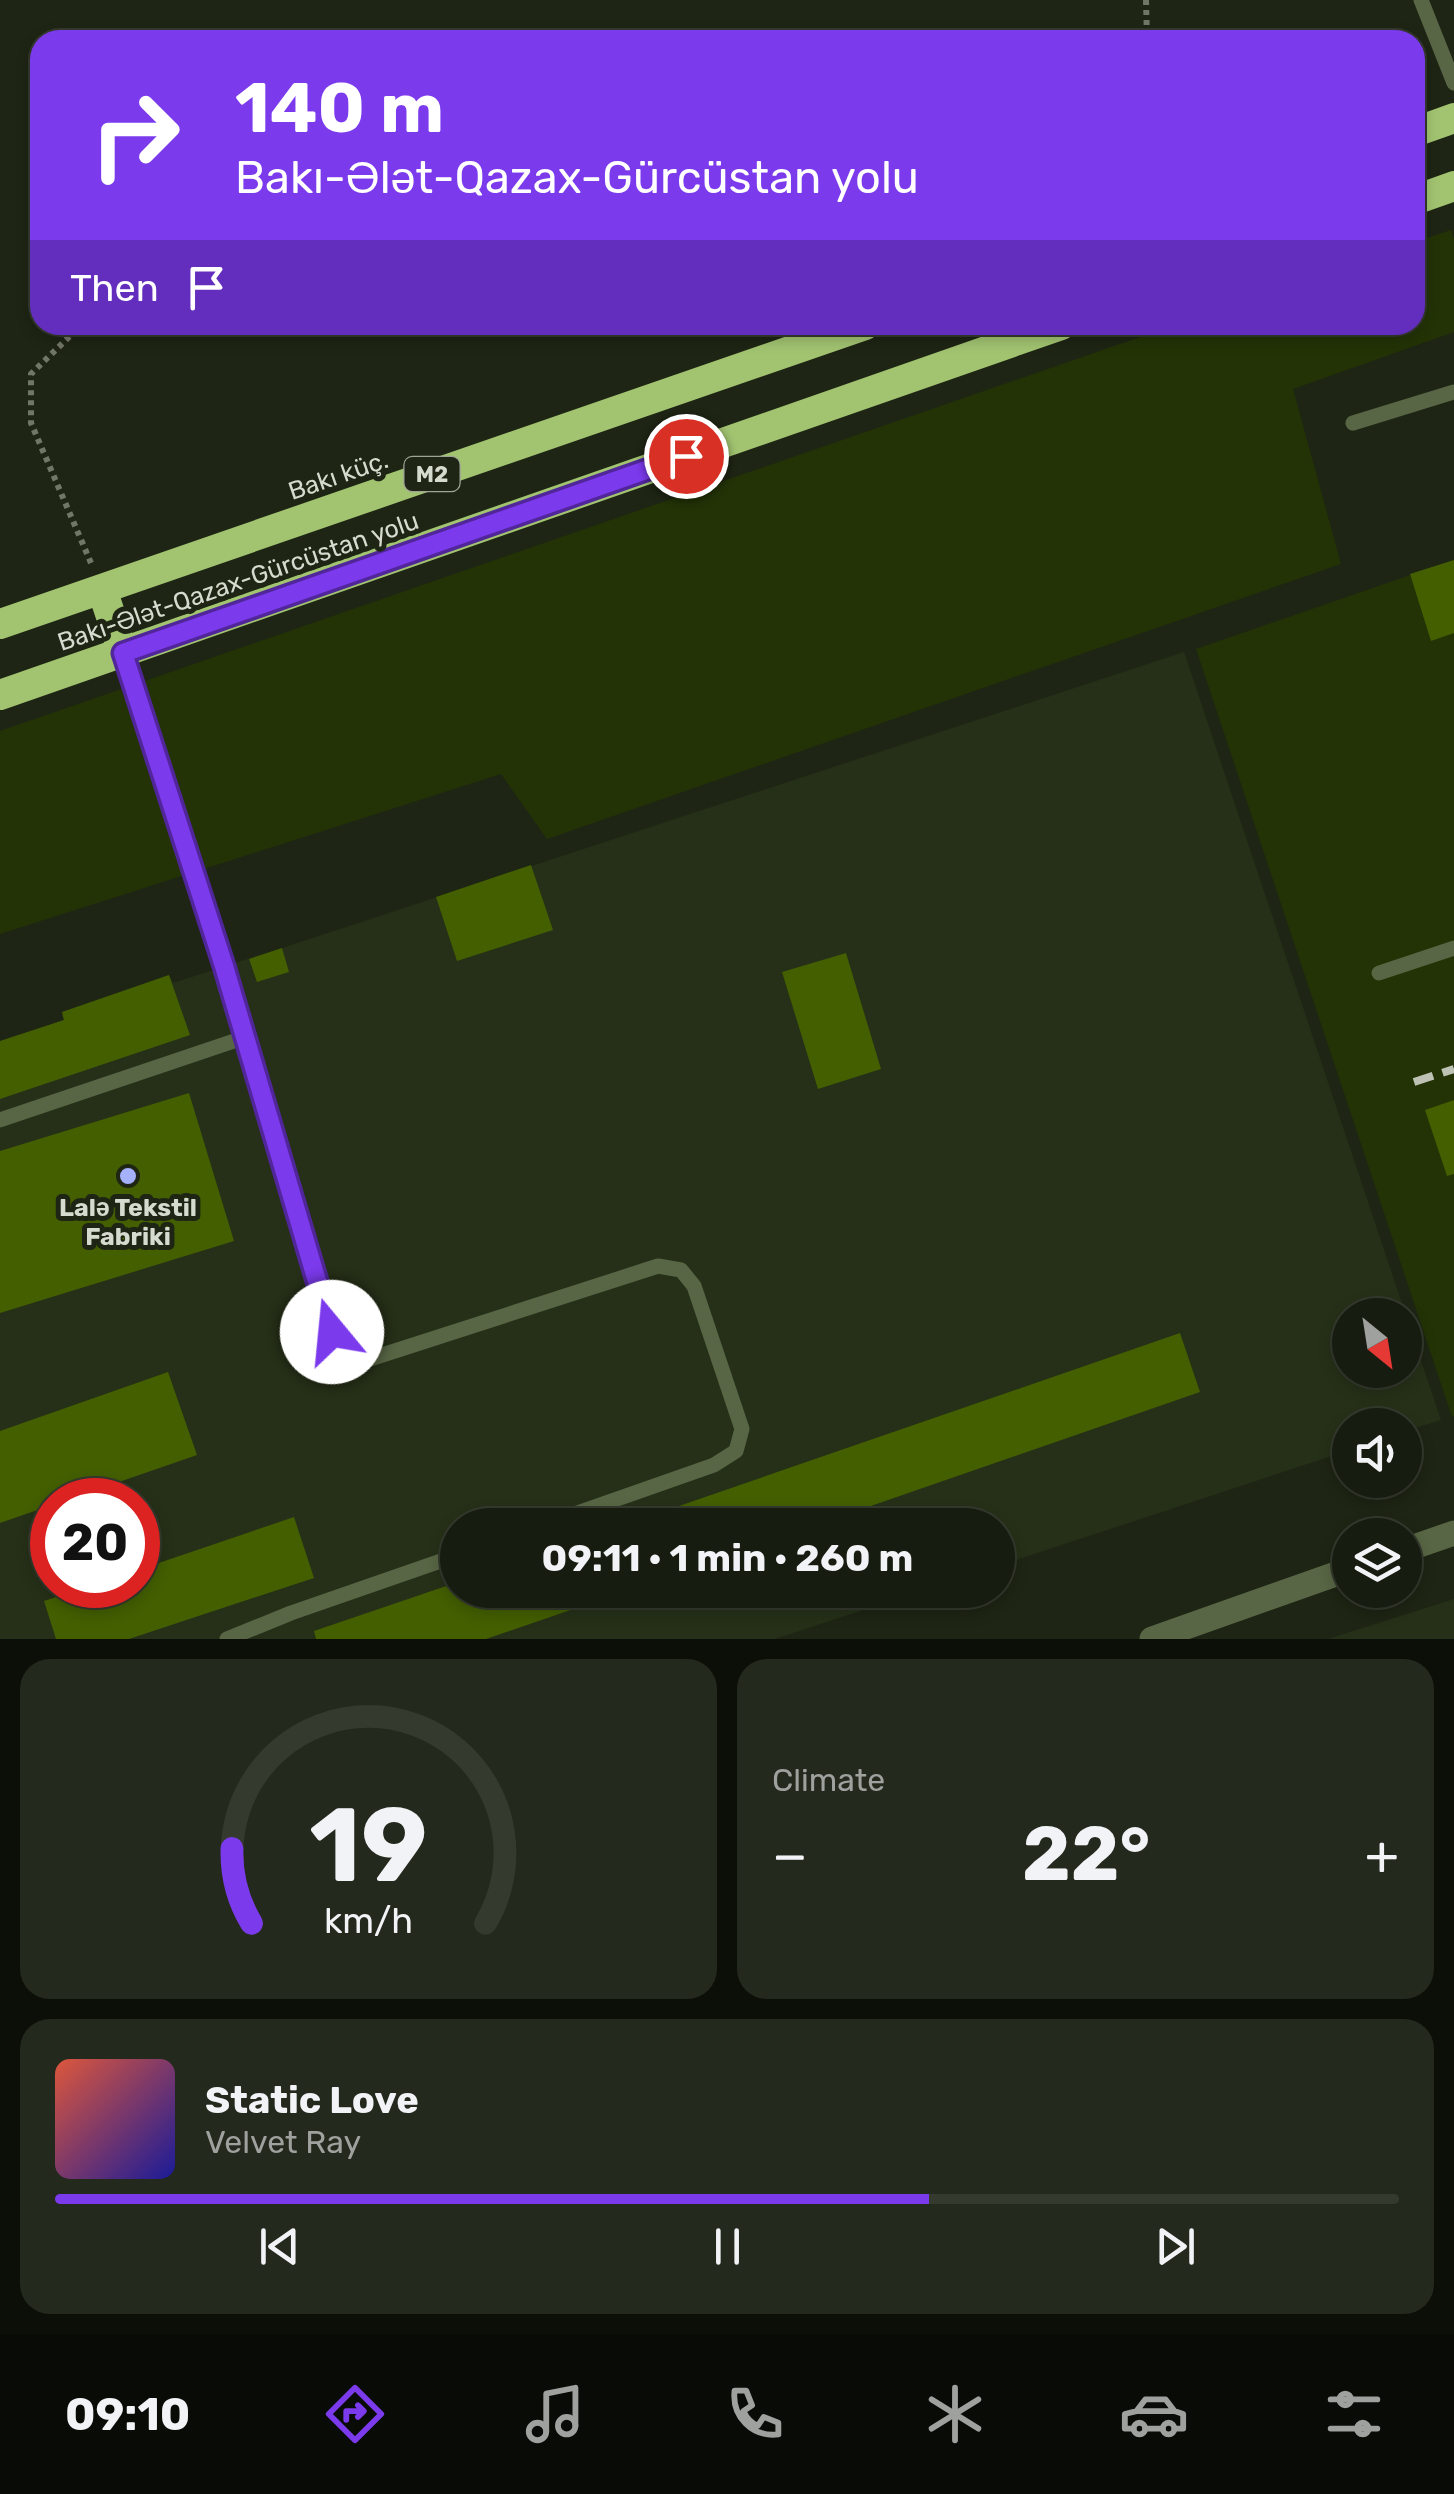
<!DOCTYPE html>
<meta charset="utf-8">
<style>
:root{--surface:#161c0f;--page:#23291d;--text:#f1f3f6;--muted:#9ea19e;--line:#353a2f;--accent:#7c3aed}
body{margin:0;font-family:Rubik,sans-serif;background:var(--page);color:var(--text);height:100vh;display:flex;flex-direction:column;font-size:38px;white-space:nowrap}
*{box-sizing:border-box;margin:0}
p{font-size:32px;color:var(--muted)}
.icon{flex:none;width:55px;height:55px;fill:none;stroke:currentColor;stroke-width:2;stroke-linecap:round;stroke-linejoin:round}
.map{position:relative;height:1639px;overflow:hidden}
.details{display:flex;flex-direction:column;gap:20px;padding:20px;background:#0c0f08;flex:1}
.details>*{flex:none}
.guide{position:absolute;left:30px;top:30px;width:1395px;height:305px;border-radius:30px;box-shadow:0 5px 15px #0003,0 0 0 2px var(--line);background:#7c3aed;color:#fff;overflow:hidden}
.needle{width:65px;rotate:150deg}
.fabs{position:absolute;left:1332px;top:1298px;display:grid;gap:20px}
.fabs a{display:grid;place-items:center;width:90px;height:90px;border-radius:50%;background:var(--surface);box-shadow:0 5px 15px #0003,0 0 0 2px var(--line);font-size:50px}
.speed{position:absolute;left:30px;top:1478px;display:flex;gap:20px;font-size:50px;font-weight:700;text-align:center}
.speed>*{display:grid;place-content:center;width:130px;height:130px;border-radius:50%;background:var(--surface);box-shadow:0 5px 15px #0003,0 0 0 2px var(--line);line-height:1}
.speed .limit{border:15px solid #d22;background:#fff;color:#111}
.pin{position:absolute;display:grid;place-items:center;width:85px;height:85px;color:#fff;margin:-42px;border:5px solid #fff;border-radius:50%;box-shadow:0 2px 10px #0007}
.me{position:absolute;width:110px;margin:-55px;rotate:343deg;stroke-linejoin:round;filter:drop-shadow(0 0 8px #0008)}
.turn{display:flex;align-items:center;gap:35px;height:210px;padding:0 40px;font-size:45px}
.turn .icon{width:130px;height:130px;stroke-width:2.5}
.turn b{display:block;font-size:70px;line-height:85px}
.then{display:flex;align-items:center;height:95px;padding:0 40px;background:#0003;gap:20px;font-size:38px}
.big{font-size:75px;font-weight:700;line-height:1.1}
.details .card{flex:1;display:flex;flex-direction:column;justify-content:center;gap:15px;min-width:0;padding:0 35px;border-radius:30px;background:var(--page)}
.details .dial{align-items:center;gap:0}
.dial svg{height:260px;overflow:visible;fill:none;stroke:var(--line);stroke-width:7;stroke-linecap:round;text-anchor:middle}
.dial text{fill:var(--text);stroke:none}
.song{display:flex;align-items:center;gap:30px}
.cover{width:120px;height:120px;border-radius:15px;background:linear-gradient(135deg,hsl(10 70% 55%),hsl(240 70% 35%))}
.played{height:10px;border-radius:5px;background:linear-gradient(90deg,var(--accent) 65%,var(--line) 65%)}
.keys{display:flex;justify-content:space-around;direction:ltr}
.heat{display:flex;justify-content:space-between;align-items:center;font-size:55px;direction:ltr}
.details .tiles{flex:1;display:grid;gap:20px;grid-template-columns:1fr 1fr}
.card:last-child{grid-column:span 2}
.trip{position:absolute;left:440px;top:1508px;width:575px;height:100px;border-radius:50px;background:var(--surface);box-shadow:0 5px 15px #0003,0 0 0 2px var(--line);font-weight:700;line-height:100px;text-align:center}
.dock{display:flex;height:160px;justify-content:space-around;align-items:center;background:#090b06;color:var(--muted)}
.dock .icon{width:70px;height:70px}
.dock .active{color:var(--accent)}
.dock b{font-size:45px;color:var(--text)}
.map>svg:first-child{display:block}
</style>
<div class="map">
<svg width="1454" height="1639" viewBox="0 0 1454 1639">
<rect width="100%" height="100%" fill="#1e2514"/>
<path fill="#263018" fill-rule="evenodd" d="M1184 652 1441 1420 1405 1431V1425H1350V1450L998 1566V1525H458V1590H924L775 1639H0V1041L63 1020 62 1012 169 975 173 983 282 948ZM1350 1315H1405V1370H1350ZM52 1500H138V1585H52Z
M1454 1599V1639H1328Z"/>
<path fill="#233306" d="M1451 230 1454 239V332L1293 389 1341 564 547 839 501 774 0 934V731L1175 325H1415V242Z
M1454 560V1416L1452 1417 1196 649Z"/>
<path fill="#435f00" d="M1454 560V633L1431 641 1410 574Z
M531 865 553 930 457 961 436 897Z
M282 948 289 972 257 982 249 959Z
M846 953 881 1069 818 1089 782 972Z
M169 975 190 1035 0 1099V1041L64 1020 62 1012Z
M189 1093 234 1241 0 1313V1151Z
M1454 1100V1174L1447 1176 1425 1110Z
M1180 1333 1200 1392 816 1525H624Z
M168 1372 197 1455 67 1500H52V1505L0 1523V1431Z
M294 1517 314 1578 129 1639H56L44 1601 92 1585H138V1570Z
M458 1582V1590L626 1591 486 1639H316L314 1631Z"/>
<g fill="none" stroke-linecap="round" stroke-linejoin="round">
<path stroke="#717768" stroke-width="6" stroke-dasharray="5 5" stroke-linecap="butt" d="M1146 0 1147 40
M91 563 31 423V374L71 335 101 325"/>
<path stroke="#586645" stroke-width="15" d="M1421 0 1454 83
M1353 423 1454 392
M123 653 224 967 331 1332 346 1352 373 1358 658 1266 681 1270 694 1286 742 1429 736 1451 714 1465 543 1525
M1379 973 1454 948
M0 1120 243 1038
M227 1639 291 1613 458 1555"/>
<path stroke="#586645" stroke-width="25" d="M1405 1550 1454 1533
M1152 1639 1350 1569"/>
<path stroke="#a2c471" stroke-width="30" d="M1415 132 1454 118
M1415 200 1454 186
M102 589 123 653
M0 624 865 325
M0 695 1061 325"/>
<path stroke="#bdc2b5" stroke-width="8" stroke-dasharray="20 10" stroke-linecap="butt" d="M1414 1082 1454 1069"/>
</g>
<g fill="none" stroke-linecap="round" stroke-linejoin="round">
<g stroke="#51269a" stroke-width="25">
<path id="route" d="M332 1332 224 966 123 653 686 456"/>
</g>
<use href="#route" stroke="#7c3aed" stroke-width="18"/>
</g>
<circle fill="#a6b1fc" stroke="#1e2514" stroke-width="4" cx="128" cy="1176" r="10"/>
<g text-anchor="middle" stroke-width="10" stroke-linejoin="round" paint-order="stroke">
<rect fill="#1e2514" stroke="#9fa497" stroke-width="2.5" x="404.5" y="457" width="55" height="34" rx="8"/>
<g font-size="22" font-weight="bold" fill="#d6dbcf">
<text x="432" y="482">M2</text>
</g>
<g font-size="25" fill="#d6dbcf" stroke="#1e2514">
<text transform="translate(338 475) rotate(-19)" y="9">Bakı küç.</text>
<text transform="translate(238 581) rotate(-19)" y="9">Bakı-Ələt-Qazax-Gürcüstan yolu</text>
</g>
<g font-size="25" font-weight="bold" fill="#d6dbcf" stroke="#1e2514">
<text x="128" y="1216">Lalə Tekstil<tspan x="128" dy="29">Fabriki</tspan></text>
</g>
</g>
</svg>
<div class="fabs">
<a><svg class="needle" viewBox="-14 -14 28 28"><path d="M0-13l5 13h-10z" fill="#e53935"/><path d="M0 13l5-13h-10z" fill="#9ea19e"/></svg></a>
<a><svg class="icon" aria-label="sound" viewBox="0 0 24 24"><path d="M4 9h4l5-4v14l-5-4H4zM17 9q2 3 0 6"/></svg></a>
<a><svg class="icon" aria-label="layers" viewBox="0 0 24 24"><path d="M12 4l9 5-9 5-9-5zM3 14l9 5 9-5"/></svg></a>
</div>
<div class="speed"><div class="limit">20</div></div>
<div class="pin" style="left:686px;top:456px;background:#d93025"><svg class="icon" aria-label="arrive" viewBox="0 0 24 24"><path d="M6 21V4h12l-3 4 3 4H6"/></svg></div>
<svg class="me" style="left:332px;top:1332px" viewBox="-20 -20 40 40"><circle r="19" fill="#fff"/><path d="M0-13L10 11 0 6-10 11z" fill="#7c3aed"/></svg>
<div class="trip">09:11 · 1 min · 260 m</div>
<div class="guide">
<div class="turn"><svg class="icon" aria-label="right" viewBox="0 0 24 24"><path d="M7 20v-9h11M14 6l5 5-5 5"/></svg><div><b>140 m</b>Bakı-Ələt-Qazax-Gürcüstan yolu</div></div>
<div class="then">Then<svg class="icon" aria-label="arrive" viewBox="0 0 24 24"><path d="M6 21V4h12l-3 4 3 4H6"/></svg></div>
</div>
</div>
<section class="details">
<div class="tiles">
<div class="card dial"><svg viewBox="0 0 100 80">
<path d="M14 69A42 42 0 1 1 86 69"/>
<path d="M14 69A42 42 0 0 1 8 46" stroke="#7c3aed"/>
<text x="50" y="56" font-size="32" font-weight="700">19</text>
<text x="50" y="72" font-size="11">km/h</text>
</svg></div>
<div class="card"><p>Climate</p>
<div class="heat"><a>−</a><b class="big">22°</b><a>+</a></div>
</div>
<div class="card">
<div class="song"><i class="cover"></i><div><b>Static Love</b><p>Velvet Ray</p></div></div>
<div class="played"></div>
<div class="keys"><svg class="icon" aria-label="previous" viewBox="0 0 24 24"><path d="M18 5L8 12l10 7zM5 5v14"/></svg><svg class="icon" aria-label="pause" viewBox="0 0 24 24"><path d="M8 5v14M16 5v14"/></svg><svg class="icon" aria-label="next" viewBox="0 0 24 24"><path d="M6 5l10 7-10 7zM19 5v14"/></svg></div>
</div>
</div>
</section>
<nav class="dock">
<b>09:10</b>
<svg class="icon active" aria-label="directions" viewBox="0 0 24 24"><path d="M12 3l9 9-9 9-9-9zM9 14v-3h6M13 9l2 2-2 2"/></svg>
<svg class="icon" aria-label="music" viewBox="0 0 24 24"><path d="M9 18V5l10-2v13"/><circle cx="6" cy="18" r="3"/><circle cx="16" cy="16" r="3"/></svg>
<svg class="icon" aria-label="phone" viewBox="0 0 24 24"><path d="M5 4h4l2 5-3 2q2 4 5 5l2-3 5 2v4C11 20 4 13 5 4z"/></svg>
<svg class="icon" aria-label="climate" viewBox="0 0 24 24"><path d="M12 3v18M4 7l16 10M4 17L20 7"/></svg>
<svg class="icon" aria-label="car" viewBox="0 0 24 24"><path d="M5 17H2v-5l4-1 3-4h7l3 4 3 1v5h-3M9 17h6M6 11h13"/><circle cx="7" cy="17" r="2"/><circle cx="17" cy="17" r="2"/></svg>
<svg class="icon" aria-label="filters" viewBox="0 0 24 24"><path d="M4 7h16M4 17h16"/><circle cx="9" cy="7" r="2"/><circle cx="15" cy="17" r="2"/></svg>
</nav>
